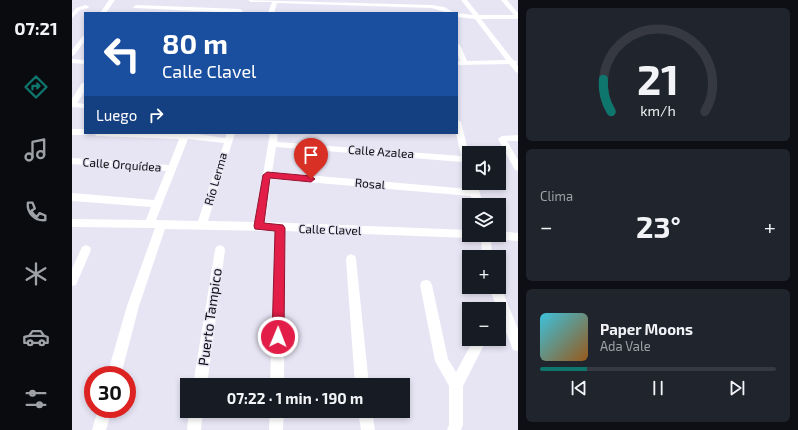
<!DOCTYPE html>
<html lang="es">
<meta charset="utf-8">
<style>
:root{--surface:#171b24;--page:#20242c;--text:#f1f3f6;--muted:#9ea1a6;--line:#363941;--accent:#0f766e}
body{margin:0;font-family:"Exo 2",sans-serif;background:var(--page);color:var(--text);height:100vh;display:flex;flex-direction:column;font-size:15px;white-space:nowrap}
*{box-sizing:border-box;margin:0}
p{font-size:13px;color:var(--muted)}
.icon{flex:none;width:22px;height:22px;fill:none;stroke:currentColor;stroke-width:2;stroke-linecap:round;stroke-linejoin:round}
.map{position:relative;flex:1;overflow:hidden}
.panel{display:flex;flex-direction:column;gap:8px;padding:8px;background:#0d0f14;width:280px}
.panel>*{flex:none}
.guide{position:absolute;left:12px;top:12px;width:374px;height:122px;border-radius:0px;box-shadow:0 2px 6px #0003;background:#1a4fa0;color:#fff;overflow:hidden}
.controls{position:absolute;left:390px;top:146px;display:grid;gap:8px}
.controls a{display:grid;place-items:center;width:44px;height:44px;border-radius:0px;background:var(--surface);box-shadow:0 2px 6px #0003;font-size:20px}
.speed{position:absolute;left:12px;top:366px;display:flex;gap:8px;font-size:20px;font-weight:700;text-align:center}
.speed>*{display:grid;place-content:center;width:52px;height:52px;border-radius:50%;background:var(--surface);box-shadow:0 2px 6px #0003;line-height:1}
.speed .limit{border:6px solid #d22;background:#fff;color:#111}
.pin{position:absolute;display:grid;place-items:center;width:34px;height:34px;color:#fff;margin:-41px -17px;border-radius:50% 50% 50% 0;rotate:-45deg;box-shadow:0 0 4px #0007}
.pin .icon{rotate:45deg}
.me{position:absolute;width:44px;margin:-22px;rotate:1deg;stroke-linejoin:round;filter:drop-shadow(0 0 3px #0008)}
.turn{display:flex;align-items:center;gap:14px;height:84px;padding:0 12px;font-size:18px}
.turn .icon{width:52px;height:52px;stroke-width:2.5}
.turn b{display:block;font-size:28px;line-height:34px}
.then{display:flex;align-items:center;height:38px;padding:0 12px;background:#0003;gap:8px;font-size:15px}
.big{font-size:30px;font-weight:700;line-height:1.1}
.panel .widget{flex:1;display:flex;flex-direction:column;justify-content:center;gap:6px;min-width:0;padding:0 14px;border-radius:6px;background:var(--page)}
.panel .dial{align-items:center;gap:0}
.dial svg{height:104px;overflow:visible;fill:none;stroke:var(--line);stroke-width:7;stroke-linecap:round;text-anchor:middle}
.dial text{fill:var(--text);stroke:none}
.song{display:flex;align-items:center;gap:12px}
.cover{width:48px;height:48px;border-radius:6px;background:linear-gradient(135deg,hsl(190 70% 55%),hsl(30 70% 35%))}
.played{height:4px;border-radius:2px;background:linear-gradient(90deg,var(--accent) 20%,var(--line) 20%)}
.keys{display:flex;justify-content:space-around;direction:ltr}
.heat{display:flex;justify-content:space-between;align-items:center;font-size:22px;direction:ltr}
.trip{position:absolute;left:108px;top:378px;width:230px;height:40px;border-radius:0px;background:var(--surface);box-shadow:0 2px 6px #0003;font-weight:700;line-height:40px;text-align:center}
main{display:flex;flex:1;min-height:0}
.menu{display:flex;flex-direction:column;width:72px;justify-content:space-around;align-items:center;background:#090b0e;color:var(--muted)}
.menu .icon{width:28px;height:28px}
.menu .active{color:var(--accent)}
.menu b{font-size:18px;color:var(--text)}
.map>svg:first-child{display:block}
</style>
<main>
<nav class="menu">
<b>07:21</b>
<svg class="icon active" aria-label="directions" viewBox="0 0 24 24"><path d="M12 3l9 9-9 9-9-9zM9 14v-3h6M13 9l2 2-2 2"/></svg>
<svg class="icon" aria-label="music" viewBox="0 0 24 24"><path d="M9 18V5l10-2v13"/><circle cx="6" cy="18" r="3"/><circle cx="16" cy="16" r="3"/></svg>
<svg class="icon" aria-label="phone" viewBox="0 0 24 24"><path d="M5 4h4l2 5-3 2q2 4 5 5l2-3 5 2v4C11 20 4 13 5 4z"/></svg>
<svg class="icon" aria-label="climate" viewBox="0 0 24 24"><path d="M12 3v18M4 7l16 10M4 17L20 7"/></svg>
<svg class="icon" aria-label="car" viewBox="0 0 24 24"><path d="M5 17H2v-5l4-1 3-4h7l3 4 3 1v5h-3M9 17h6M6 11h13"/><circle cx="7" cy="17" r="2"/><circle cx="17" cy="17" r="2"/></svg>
<svg class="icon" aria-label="filters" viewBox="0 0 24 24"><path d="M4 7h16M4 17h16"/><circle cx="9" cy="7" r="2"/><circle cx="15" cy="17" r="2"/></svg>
</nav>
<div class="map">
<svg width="446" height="430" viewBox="0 0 446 430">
<rect width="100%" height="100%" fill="#e7e5f4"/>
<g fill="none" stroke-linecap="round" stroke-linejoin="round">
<path fill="#fff" fill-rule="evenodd" d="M37 0H43L34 13H28Z
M176 0 360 5 372 7 383 13H376L360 8 205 3 202 13H196L200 2H179Z
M389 0H395L407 15H442L429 0H435L446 13V19H409L441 60 446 62 444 64 446 66V73L444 72 437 64 385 65V61H388L385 53V43L388 45 395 61 434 60 403 19 385 17V13L401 15Z
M14 5 17 7 16 8 8 10 0 18V13L4 8Z
M64 5 168 9 171 11 168 13 62 8 61 7Z
M13 35V41L2 55 0 56V50L11 36Z
M0 59 13 60V64L0 63Z
M10 83H13V91L5 103 13 104V108L0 107V99Z
M385 120 389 122 397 154V175L392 172 390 162 204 147 200 172 397 189 395 183 397 181V183H405L411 205H401L399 196 199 179 193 222 397 230V235H402L397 238 213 231 212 385H198L203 231 93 229 67 306 49 375H35L55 306 83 228 0 227V219L74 220 79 207 0 201V193L82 200 94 171 0 164V158L97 165 107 139 25 136 21 133H118L153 138 155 133H163L136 221 183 222 198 133H206L205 142 389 156 384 133H385ZM116 139 152 143 126 221 84 220Z
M0 129H13V133H16L13 135H0Z
M446 135V141H435L446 160V171L443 170 426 139 430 136Z
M427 231 446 233V241L419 239 420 257H410L409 235H427Z
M14 245 18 247 19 250 4 285 0 286V269L10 247Z
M148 245 152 247 153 250 135 385H121L143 250 144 247Z
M279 254 283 256 284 259 297 385H283L274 259 275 256Z
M354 280 358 281 360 285 376 359 384 372 402 339H415L391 386V425L389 430H375L377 425V386L363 361 348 285 350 281Z
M427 283 446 329V351L441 350 417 287H427Z
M26 409H40L34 430H20Z
M117 411H131L129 430H115Z
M198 411H212L211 430H197Z
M286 411H300L303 430H289Z"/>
</g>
<path fill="#e11d48" stroke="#92132f" d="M195 172 239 176 243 179 239 182 198 178 192 223 211 225 213 228 212 337 210 341 206 343 202 341 200 337 203 231 183 229 182 226 191 175Z"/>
<g text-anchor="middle" stroke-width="3" stroke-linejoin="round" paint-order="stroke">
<g font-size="12" fill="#0d0c11" stroke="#e7e5f4">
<text transform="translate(309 152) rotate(4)" y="4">Calle Azalea</text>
<text transform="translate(50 165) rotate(4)" y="4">Calle Orquídea</text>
<text transform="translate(144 179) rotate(-74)" y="4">Río Lerma</text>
<text transform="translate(298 184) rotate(5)" y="4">Rosal</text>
<text transform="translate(258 230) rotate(2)" y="4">Calle Clavel</text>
</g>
<g font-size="14" fill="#0d0c11" stroke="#e7e5f4">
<text transform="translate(138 317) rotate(-82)" y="5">Puerto Tampico</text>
</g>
</g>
</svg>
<div class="controls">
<a><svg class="icon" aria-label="sound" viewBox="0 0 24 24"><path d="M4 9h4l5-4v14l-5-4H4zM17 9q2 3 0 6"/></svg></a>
<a><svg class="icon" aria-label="layers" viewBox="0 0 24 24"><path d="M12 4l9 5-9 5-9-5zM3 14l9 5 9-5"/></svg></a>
<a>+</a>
<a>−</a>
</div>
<div class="speed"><div class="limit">30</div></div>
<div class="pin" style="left:239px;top:179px;background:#d93025"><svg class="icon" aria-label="arrive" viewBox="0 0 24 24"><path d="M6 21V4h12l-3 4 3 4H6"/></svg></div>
<svg class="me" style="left:206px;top:337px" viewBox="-20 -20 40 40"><circle r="17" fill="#e11d48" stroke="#fff" stroke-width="3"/><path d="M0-11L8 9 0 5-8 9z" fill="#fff"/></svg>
<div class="trip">07:22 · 1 min · 190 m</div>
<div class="guide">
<div class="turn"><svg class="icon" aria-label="left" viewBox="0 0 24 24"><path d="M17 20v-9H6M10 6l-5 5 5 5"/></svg><div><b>80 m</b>Calle Clavel</div></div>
<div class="then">Luego<svg class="icon" aria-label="right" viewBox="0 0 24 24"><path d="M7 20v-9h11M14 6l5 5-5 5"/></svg></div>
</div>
</div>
<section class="panel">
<div class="widget dial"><svg viewBox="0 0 100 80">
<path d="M14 69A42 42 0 1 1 86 69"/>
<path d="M14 69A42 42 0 0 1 8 44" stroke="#0f766e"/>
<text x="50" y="56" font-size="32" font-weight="700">21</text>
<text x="50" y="72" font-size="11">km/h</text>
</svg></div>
<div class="widget"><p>Clima</p>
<div class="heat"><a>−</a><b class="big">23°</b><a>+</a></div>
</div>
<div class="widget">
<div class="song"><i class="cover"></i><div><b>Paper Moons</b><p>Ada Vale</p></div></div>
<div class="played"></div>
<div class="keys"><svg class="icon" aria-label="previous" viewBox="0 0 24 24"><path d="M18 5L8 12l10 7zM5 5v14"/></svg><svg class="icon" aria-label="pause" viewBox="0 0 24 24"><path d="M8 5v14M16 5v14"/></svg><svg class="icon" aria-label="next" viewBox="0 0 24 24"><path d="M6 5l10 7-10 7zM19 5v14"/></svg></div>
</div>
</section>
</main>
